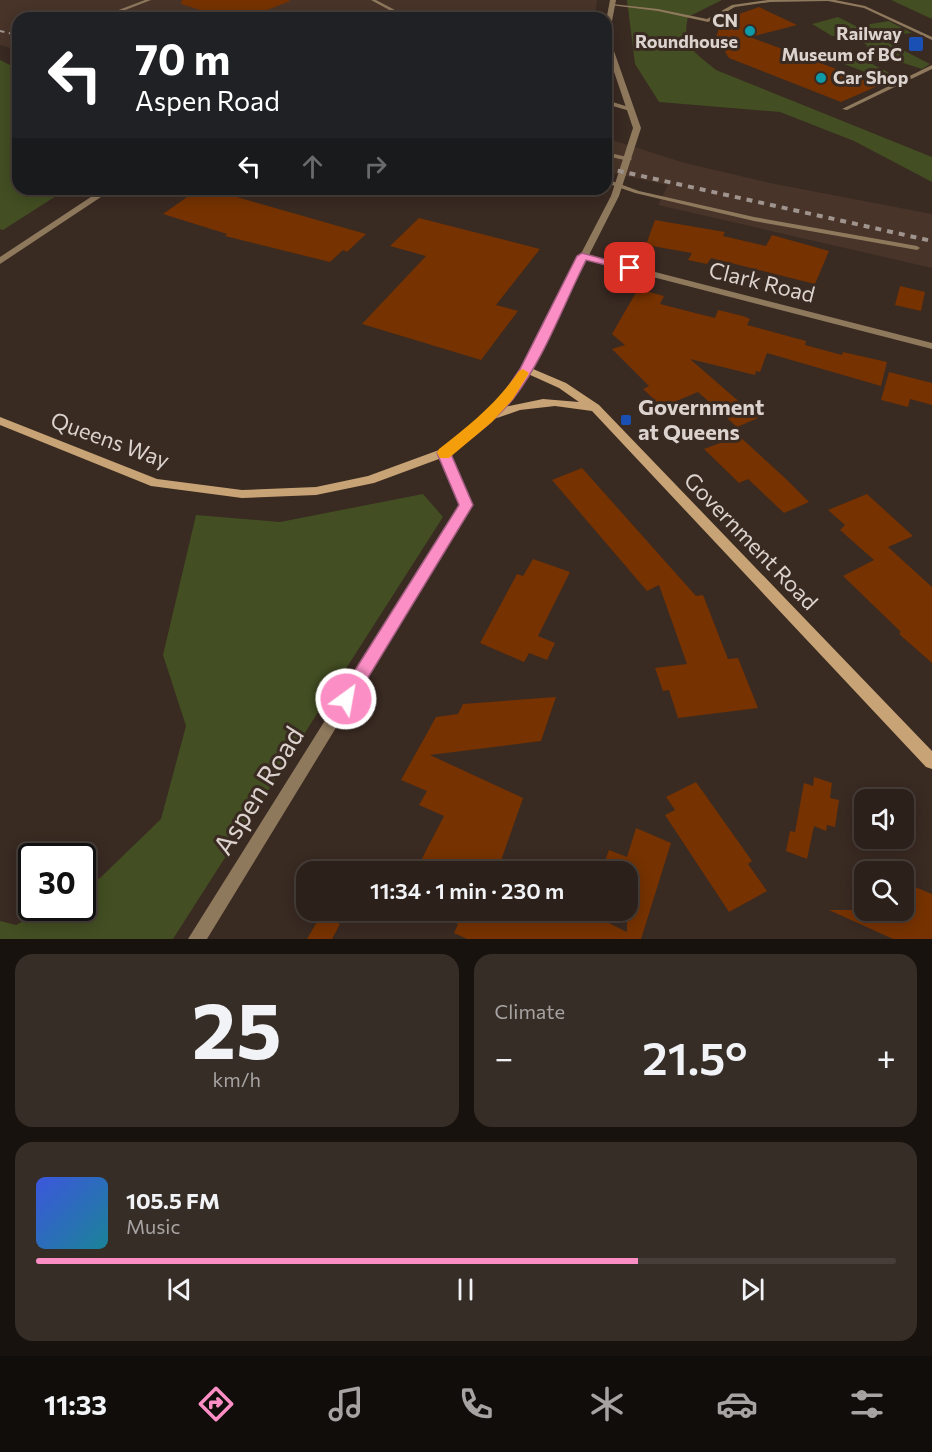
<!DOCTYPE html>
<meta charset="utf-8">
<style>
:root{--surface:#2b201a;--page:#372d27;--text:#f1f3f6;--muted:#a6a3a2;--line:#473e39;--accent:#fb8fc5}
body{margin:0;font-family:Commissioner,sans-serif;background:var(--page);color:var(--text);height:100vh;display:flex;flex-direction:column;font-size:22px;white-space:nowrap}
*{box-sizing:border-box;margin:0}
p{font-size:20px;color:var(--muted)}
.icon{flex:none;width:33px;height:33px;fill:none;stroke:currentColor;stroke-width:2;stroke-linecap:round;stroke-linejoin:round}
.map{position:relative;height:939px;overflow:hidden}
.details{display:flex;flex-direction:column;gap:15px;padding:15px;background:#18120e;flex:1}
.details>*{flex:none}
.top-card{position:absolute;left:12px;top:12px;width:600px;height:183px;border-radius:18px;box-shadow:0 3px 15px #0003,0 0 0 2px var(--line);background:#202124;color:#fff;overflow:hidden}
.controls{position:absolute;left:854px;top:789px;display:grid;gap:12px}
.controls a{display:grid;place-items:center;width:60px;height:60px;border-radius:12px;background:var(--surface);box-shadow:0 3px 15px #0003,0 0 0 2px var(--line);font-size:30px}
.speed{position:absolute;left:18px;top:843px;display:flex;gap:12px;font-size:30px;font-weight:700;text-align:center}
.speed>*{display:grid;place-content:center;width:78px;height:78px;border-radius:50%;background:var(--surface);box-shadow:0 3px 15px #0003,0 0 0 2px var(--line);line-height:1}
.speed .limit{border:3px solid #111;border-radius:9px;background:#fff;color:#111}
.pin{position:absolute;display:grid;place-items:center;width:51px;height:51px;color:#fff;margin:-26px;border-radius:12px;box-shadow:0 3px 9px #0006}
.me{position:absolute;width:66px;margin:-33px;rotate:32deg;stroke-linejoin:round;filter:drop-shadow(0 0 4px #0008)}
.turn{display:flex;align-items:center;gap:21px;height:126px;padding:0 24px;font-size:27px}
.turn .icon{width:78px;height:78px;stroke-width:2.5}
.turn b{display:block;font-size:42px;line-height:51px}
.lanes{display:flex;align-items:center;height:57px;padding:0 24px;background:#0003;justify-content:center;gap:30px;direction:ltr}
.lanes .off{opacity:.35}
.big{font-size:45px;font-weight:600;line-height:1.1}
.details .card{flex:1;display:flex;flex-direction:column;justify-content:center;gap:9px;min-width:0;padding:0 21px;border-radius:18px;background:var(--page)}
.details .dial{align-items:center;gap:0}
.dial b{font-size:78px;line-height:1}
.song{display:flex;align-items:center;gap:18px}
.cover{width:72px;height:72px;border-radius:9px;background:linear-gradient(135deg,hsl(230 70% 55%),hsl(190 70% 35%))}
.played{height:6px;border-radius:3px;background:linear-gradient(90deg,var(--accent) 70%,var(--line) 70%)}
.keys{display:flex;justify-content:space-around;direction:ltr}
.heat{display:flex;justify-content:space-between;align-items:center;font-size:33px;direction:ltr}
.details .tiles{flex:1;display:grid;gap:15px;grid-template-columns:1fr 1fr}
.card:last-child{grid-column:span 2}
.trip{position:absolute;left:296px;top:861px;width:342px;height:60px;border-radius:18px;background:var(--surface);box-shadow:0 3px 15px #0003,0 0 0 2px var(--line);font-weight:600;line-height:60px;text-align:center}
.dock{display:flex;height:96px;justify-content:space-around;align-items:center;background:#110d0a;color:var(--muted)}
.dock .icon{width:42px;height:42px}
.dock .on{color:var(--accent)}
.dock b{font-size:27px;color:var(--text)}
.map>svg:first-child{display:block}
</style>
<div class="map">
<svg width="932" height="939" viewBox="0 0 932 939">
<rect width="100%" height="100%" fill="#392a22"/>
<path fill="#483429" d="M0 0H597L595 18H18V50L0 45Z
M606 138 685 163 770 183 932 214V268L658 205 668 185 606 172Z"/>
<path fill="#434e22" d="M627 0H722L688 17C681 47 695 52 716 70L932 157V182L854 141 780 112 659 102 635 64Z
M891 0H932V19Z
M838 17 930 64 922 69 866 51 867 45 855 38 832 36 812 24Z
M889 21 912 33 884 36 865 25Z
M826 49 837 54H853L901 79 893 83 816 53Z
M0 60 18 69V189H67L3 230 0 229Z
M423 494 443 517 173 939H0V921L16 925 47 908H82L83 888 100 878 161 819 186 726 163 655 196 515 280 522Z"/>
<path fill="#763201" d="M182 0H289L290 1 247 18H225L181 4Z
M759 7 797 25 750 37 880 85 841 102 729 58 720 44 711 47 718 32V25L721 26 736 15Z
M197 190 222 197 226 194 366 234 347 252 343 250 330 262 225 236 227 234 163 214Z
M419 218 540 249 496 305 518 311 481 360 362 324 426 256 390 246Z
M655 220 725 232 723 236 766 246 772 235 829 251 815 284 711 258 707 264 688 260 692 253 646 245Z
M900 286 925 292 921 311 895 305Z
M638 289 664 296 660 304 715 318 718 310 743 316 750 319 747 325 806 341 805 345 842 355 843 352 887 362 881 386 767 353 760 372 756 371 755 375 690 359 758 418 737 427 698 392 662 407 643 389 649 386 612 349 625 345 612 334Z
M889 372 932 383V405L910 399 908 407 881 400Z
M739 436 786 479 809 502 784 513 748 479 739 483 704 449Z
M582 468 696 596 703 595 728 659 738 658 758 708 678 718 669 690 663 691 655 668 687 664 659 585 647 591 552 480Z
M867 494 913 536 888 547 932 587V663L899 634 901 632 843 576 874 560 840 530 845 525 828 510Z
M533 559 570 572 538 636 555 643 547 660 529 653 524 662 480 643 517 574 523 576Z
M556 697 541 741 430 755 523 798 497 872H415L444 816 419 805 427 791 401 780 436 717 458 714 463 704Z
M814 777 832 783 830 798 839 800 835 827 827 825 826 831 814 826 807 859 786 851 790 831 795 832 804 783 813 786Z
M696 782 752 861 748 864 767 891 729 912 665 815 675 810 666 797Z
M636 828 671 843 641 939H467L454 933 458 924 432 910H582L627 932V872H601L609 850 627 857Z
M903 882 932 894V939H893L829 910H903Z
M321 915 340 924 332 939H307Z"/>
<g fill="none" stroke-linecap="round" stroke-linejoin="round">
<path fill="#8f795d" fill-rule="evenodd" d="M145 0H151L120 12 116 11Z
M371 0H376L410 18H404Z
M768 0H835L865 6 932 37V40L864 8 828 1 770 2 735 7 708 22 658 11 610 5 612 4 658 9 707 19 732 5Z
M932 65V69L847 110 842 109Z
M606 100 632 108 633 109 630 111 606 104Z
M606 152 631 158 632 159 629 161 606 156Z
M606 179 639 191 754 217 917 246 920 248 917 250 754 221 635 193 606 183Z"/>
<path fill="#8f795d" fill-rule="evenodd" d="M610 0H616L609 37 641 128 619 196 589 255 932 343V349L587 260 531 369 526 372 522 371 521 369 611 196 633 128 606 48V21Z
M103 189H113L0 264V257Z
M443 449 449 453 472 505 207 939H188L460 505 437 453Z"/>
<path fill="#c7a375" fill-rule="evenodd" d="M526 366 566 383 599 405 932 751V769L926 767 592 411 555 406 520 410 494 419 447 456 374 483 316 495 242 498 151 486 0 425V417L157 479 242 490 316 487 368 476 439 450 483 416 504 393 522 367ZM528 374 559 388 579 402 543 399 504 407Z"/>
<path stroke="#a0948e" stroke-width="2" stroke-dasharray="4.5 4.5" stroke-linecap="butt" d="M0 31 18 35"/>
<path stroke="#a0948e" stroke-width="4" stroke-dasharray="6 6" stroke-linecap="butt" d="M606 168 932 241"/>
</g>
<path fill="#fb8fc5" stroke="#a35d80" stroke-width="1.5" d="M582 253 636 268 630 271 586 260C563 306 544 359 513 399 495 421 472 437 451 454L473 505 352 704 346 707 340 704 337 699 340 694 459 505 437 453 483 416 504 393 520 369 577 256Z"/>
<path fill="#f59e0b" d="M523 369 529 373 513 399 492 422 449 458H440L437 453 439 449C470 425 497 403 519 371Z"/>
<g fill="#0f9aa8" stroke="#392a22" stroke-width="2">
<circle cx="750" cy="31" r="6"/>
<circle cx="821" cy="78" r="6"/>
</g>
<g fill="#1a4fb4" stroke="#392a22" stroke-width="2">
<rect x="908" y="36" width="16" height="16" rx="3"/>
<rect x="620" y="414" width="12" height="12" rx="3"/>
</g>
<g text-anchor="middle" stroke-width="6" stroke-linejoin="round" paint-order="stroke">
<g font-size="18" font-weight="bold" fill="#dcd3ce" stroke="#392a22" text-anchor="end">
<text x="738" y="27">CN<tspan x="738" dy="21">Roundhouse</tspan></text>
<text x="902" y="40">Railway<tspan x="902" dy="21">Museum of BC</tspan></text>
<text x="833" y="84" text-anchor="start">Car Shop</text>
</g>
<g font-size="22" fill="#dcd3ce" stroke="#392a22">
<text transform="translate(762 282) rotate(14)" y="8">Clark Road</text>
<text transform="translate(110 440) rotate(20)" y="8">Queens Way</text>
<text transform="translate(751 541) rotate(46)" y="8">Government Road</text>
</g>
<g font-size="22" font-weight="bold" fill="#dcd3ce" stroke="#392a22" text-anchor="start">
<text x="638" y="415">Government<tspan x="638" dy="25">at Queens</tspan></text>
</g>
<g font-size="27" fill="#dcd3ce" stroke="#392a22">
<text transform="translate(259 791) rotate(-58)" y="9">Aspen Road</text>
</g>
</g>
</svg>
<div class="controls">
<a><svg class="icon" aria-label="sound" viewBox="0 0 24 24"><path d="M4 9h4l5-4v14l-5-4H4zM17 9q2 3 0 6"/></svg></a>
<a><svg class="icon" aria-label="search" viewBox="0 0 24 24"><circle cx="10" cy="10" r="6"/><path d="M15 15l6 6"/></svg></a>
</div>
<div class="speed"><div class="limit">30</div></div>
<div class="pin" style="left:630px;top:268px;background:#d93025"><svg class="icon" aria-label="arrive" viewBox="0 0 24 24"><path d="M6 21V4h12l-3 4 3 4H6"/></svg></div>
<svg class="me" style="left:346px;top:699px" viewBox="-20 -20 40 40"><circle r="17" fill="#fb8fc5" stroke="#fff" stroke-width="3"/><path d="M0-11L8 9 0 5-8 9z" fill="#fff"/></svg>
<div class="trip">11:34 · 1 min · 230 m</div>
<div class="top-card">
<div class="turn"><svg class="icon" aria-label="left" viewBox="0 0 24 24"><path d="M17 20v-9H6M10 6l-5 5 5 5"/></svg><div><b>70 m</b>Aspen Road</div></div>
<div class="lanes"><svg class="icon" aria-label="left" viewBox="0 0 24 24"><path d="M17 20v-9H6M10 6l-5 5 5 5"/></svg><svg class="icon off" aria-label="ahead" viewBox="0 0 24 24"><path d="M12 20V5M6 11l6-6 6 6"/></svg><svg class="icon off" aria-label="right" viewBox="0 0 24 24"><path d="M7 20v-9h11M14 6l5 5-5 5"/></svg></div>
</div>
</div>
<section class="details">
<div class="tiles">
<div class="card dial"><b>25</b><p>km/h</p></div>
<div class="card"><p>Climate</p>
<div class="heat"><a>−</a><b class="big">21.5°</b><a>+</a></div>
</div>
<div class="card">
<div class="song"><i class="cover"></i><div><b>105.5 FM</b><p>Music</p></div></div>
<div class="played"></div>
<div class="keys"><svg class="icon" aria-label="previous" viewBox="0 0 24 24"><path d="M18 5L8 12l10 7zM5 5v14"/></svg><svg class="icon" aria-label="pause" viewBox="0 0 24 24"><path d="M8 5v14M16 5v14"/></svg><svg class="icon" aria-label="next" viewBox="0 0 24 24"><path d="M6 5l10 7-10 7zM19 5v14"/></svg></div>
</div>
</div>
</section>
<nav class="dock">
<b>11:33</b>
<svg class="icon on" aria-label="directions" viewBox="0 0 24 24"><path d="M12 3l9 9-9 9-9-9zM9 14v-3h6M13 9l2 2-2 2"/></svg>
<svg class="icon" aria-label="music" viewBox="0 0 24 24"><path d="M9 18V5l10-2v13"/><circle cx="6" cy="18" r="3"/><circle cx="16" cy="16" r="3"/></svg>
<svg class="icon" aria-label="phone" viewBox="0 0 24 24"><path d="M5 4h4l2 5-3 2q2 4 5 5l2-3 5 2v4C11 20 4 13 5 4z"/></svg>
<svg class="icon" aria-label="climate" viewBox="0 0 24 24"><path d="M12 3v18M4 7l16 10M4 17L20 7"/></svg>
<svg class="icon" aria-label="car" viewBox="0 0 24 24"><path d="M5 17H2v-5l4-1 3-4h7l3 4 3 1v5h-3M9 17h6M6 11h13"/><circle cx="7" cy="17" r="2"/><circle cx="17" cy="17" r="2"/></svg>
<svg class="icon" aria-label="filters" viewBox="0 0 24 24"><path d="M4 7h16M4 17h16"/><circle cx="9" cy="7" r="2"/><circle cx="15" cy="17" r="2"/></svg>
</nav>
